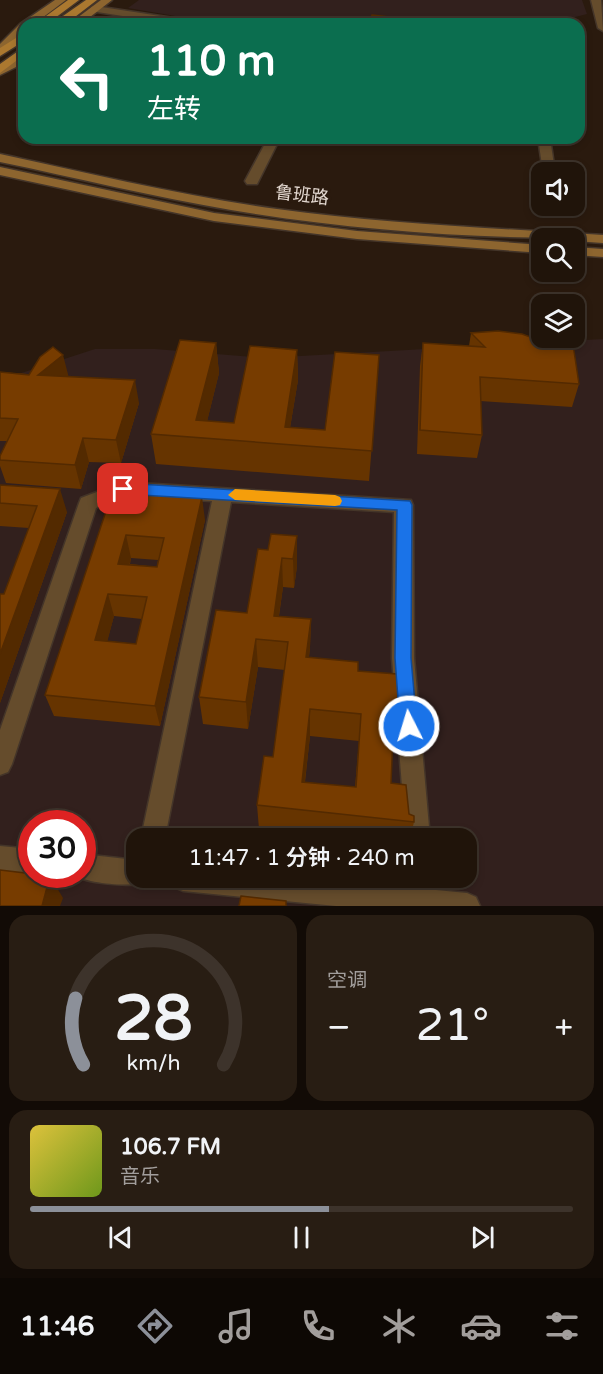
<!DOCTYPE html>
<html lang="zh">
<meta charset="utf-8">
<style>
:root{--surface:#20140a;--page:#281d13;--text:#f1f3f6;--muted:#a29e9c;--line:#3d332b;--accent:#8c9099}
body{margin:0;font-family:"Varela Round","Noto Sans SC",sans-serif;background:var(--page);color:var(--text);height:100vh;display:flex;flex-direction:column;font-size:22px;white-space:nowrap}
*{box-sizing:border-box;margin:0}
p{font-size:20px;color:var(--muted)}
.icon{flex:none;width:33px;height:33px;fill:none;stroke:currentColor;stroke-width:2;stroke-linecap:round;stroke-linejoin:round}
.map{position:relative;height:906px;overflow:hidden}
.drawer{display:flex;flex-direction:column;gap:9px;padding:9px;background:#120b06;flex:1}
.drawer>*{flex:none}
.guide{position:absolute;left:18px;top:18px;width:567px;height:126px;border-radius:18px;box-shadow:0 3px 9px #0003,0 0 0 2px var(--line);background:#0b6e4f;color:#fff;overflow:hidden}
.buttons{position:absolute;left:531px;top:162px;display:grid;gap:12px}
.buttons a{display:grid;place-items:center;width:54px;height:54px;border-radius:12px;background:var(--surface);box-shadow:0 3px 9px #0003,0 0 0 2px var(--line);font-size:30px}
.speed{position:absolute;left:18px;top:810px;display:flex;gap:12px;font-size:30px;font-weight:700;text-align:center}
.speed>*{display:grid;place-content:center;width:78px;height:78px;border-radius:50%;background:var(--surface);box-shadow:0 3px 9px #0003,0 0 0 2px var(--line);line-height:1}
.speed .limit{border:9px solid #d22;background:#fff;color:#111}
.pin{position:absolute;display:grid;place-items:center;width:51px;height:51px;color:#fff;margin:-26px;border-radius:12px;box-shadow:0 3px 9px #0006}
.me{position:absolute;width:66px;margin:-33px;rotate:355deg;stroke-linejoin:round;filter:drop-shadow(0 0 4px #0008)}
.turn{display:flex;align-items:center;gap:21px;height:126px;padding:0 30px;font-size:27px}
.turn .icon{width:78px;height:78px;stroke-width:2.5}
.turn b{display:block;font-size:42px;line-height:51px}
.big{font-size:45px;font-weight:600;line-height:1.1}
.drawer .card{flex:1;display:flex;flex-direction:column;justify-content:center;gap:9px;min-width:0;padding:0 21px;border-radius:18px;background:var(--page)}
.drawer .dial{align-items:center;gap:0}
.dial svg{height:156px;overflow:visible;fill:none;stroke:var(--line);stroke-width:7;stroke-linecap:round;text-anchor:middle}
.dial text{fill:var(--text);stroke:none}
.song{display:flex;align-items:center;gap:18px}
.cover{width:72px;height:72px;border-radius:9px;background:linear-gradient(135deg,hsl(50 70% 55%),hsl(80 70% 35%))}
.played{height:6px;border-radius:3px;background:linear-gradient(90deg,var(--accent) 55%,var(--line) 55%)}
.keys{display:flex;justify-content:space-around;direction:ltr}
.heat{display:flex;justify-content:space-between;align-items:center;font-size:33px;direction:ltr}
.drawer .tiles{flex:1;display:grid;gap:9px;grid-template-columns:1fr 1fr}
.card:last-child{grid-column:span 2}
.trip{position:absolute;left:126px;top:828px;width:351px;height:60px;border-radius:18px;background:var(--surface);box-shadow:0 3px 9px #0003,0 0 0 2px var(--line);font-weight:600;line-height:60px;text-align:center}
.tabs{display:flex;height:96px;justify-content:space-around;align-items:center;background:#0d0804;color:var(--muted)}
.tabs .icon{width:42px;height:42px}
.tabs .active{color:var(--accent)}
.tabs b{font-size:27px;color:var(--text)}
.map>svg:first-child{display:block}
</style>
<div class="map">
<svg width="603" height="906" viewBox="0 0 603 906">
<rect width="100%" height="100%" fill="#2a1a0e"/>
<path fill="#32201d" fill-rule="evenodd" d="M139 0H582L587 14 575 17 335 16 332 24H222L128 8Z
M603 339V906H0V380L95 349H155L265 358ZM32 824H82V874H32ZM136 838H466V878H136Z"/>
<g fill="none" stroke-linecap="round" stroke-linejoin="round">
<g stroke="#443529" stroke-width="3">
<path id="street" d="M591 0H601L603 31 598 28Z
M95 6 193 21 198 24H173L91 11V7Z
M268 138H280L257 184H247L245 181Z
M538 138H550L555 172H543Z
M123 482 411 500 413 505 414 658 430 838H406L392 658 394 512 231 502 165 838H141L212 501 124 496 96 508 12 764 8 772 0 775V730L79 503 81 498Z
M0 846 32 849V874L0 872Z
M82 854 136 860V878H147L145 882C131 888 84 883 72 874H82Z
M170 878H309L410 887 409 878H435L436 890 467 893 476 897 480 906H336L183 891 174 887Z"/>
</g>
<g stroke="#443529" stroke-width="3">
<path id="secondary" d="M55 0H66L34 24H24V32L4 52 0 53V44L20 24Z
M101 0H112L81 24H69Z
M24 55V63L0 75V67Z
M0 154C92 174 183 196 277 209 385 224 494 228 603 235V243L574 241V238C462 238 344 229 231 210 154 197 77 178 0 162Z
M0 167 214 213 357 231 542 245V253L357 239 214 221 0 175Z
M574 247 603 249V257L574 255Z"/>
</g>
<g stroke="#443529" stroke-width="3">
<path id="primary" d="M68 0H79L47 24H35Z
M86 0H97L71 20H63V16Z
M24 33V41L0 56V48Z
M24 47V55L0 73V64Z"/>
</g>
<use href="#street" fill="#654c2c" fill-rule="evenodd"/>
<use href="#secondary" fill="#8d652f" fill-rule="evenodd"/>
<use href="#primary" fill="#ab782f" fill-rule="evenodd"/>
</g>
<path fill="#663400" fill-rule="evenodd" d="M540 329 579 384 572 407 480 401 482 435 477 458 417 454 420 366 423 343 469 346 471 333 537 339Z
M216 343 219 373 207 421 234 423 297 350 298 380 290 428 325 430 379 355 369 481 156 464 151 434Z
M0 372 69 377 139 403 121 463 89 462 81 489 6 483 0 466V456L7 441H0Z
M0 485 67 512 0 703V594H4L29 528 0 526Z
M113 490 205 520 160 726 54 716 45 695ZM131 558 158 560 157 567 130 564ZM114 616 142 619 136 644 107 641Z
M297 536V566L294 588 283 587 279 616 311 619 310 647 309 657 358 671 400 712 396 738H393L391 783 414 822 410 838H343L259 829 257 805 273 757 285 670 258 667 248 729 203 724 199 697 247 613 268 550ZM310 736 359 741 355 787 305 782Z"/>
<path fill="#532a00" d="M216 343 219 373 203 438 196 420Z
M297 350 298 380 287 445 285 427Z
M63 355 69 378 38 375Z
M135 380 139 403 121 463 116 440Z
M83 438 89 462 81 489 75 465Z
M60 489 67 512 0 703V654Z
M202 497 205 520 160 726 155 706Z
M126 535 131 558 124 586 118 564Z
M297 536V566L294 588 293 559Z
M282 558 283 587 275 641 274 616Z
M108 594 114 616 102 662 95 640Z
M311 619 310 647 306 685V657Z
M256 639 258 667 248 729 246 702Z
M310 709V736L302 806V782Z
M50 876 63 898 60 906H42Z"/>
<path fill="#773c00" stroke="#532a00" stroke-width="1.5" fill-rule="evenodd" d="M372 15 435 22 517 24H368Z
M540 329H542V338H572L579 384 480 377 482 435 420 430 423 343 485 347 471 333 498 331 522 334 541 341Z
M180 340 216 343 196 420 234 423 250 346 297 350 285 427 325 430 335 352 379 355 372 451 151 434Z
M53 347 63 355 38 375 135 380 116 440 83 438 75 465 0 460V456L18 419 0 418V372L29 375 40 357Z
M0 485 60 489 0 654V594H4L37 506 0 503Z
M113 490 202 497 155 706 45 695ZM126 535 164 538 157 567 118 564ZM108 594 147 597 136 644 95 640Z
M271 534 297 536 293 559 282 558 274 616 311 619 306 657 358 662V671L397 674 400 712 394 711 391 783 406 785 409 814 414 816V822L257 805 264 756 273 757 288 642 256 639 246 702 199 697 216 610 247 613 258 549 268 550ZM310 709 361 714 356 787 302 782Z
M0 870 50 876 42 906H0Z
M241 896 286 901V906H239Z"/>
<path fill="#1a73e8" stroke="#114b97" stroke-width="1.5" d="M123 483 410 501 412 505 411 658 417 726 415 731 409 734 403 731 400 726 395 658 397 510 123 494 116 489Z"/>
<path fill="#f59e0b" d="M235 489 335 495 340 497 342 501 340 505 335 506 235 500 228 495Z"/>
<g text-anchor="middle" stroke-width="6" stroke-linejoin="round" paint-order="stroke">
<g font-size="18" fill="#e3d8d0" stroke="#2a1a0e">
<text transform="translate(302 195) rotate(7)" y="6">鲁班路</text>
</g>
</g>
</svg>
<div class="buttons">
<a><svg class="icon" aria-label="sound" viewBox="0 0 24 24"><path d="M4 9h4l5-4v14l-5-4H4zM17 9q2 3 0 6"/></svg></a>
<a><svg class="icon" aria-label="search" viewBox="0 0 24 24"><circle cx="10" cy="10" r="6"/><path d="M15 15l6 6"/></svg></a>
<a><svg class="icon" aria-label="layers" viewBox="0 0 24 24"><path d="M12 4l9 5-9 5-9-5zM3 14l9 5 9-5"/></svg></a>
</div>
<div class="speed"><div class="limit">30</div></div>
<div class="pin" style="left:123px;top:489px;background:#d93025"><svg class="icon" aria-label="arrive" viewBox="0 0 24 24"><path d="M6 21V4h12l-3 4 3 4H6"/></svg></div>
<svg class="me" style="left:409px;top:726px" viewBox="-20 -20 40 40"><circle r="17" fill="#1a73e8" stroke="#fff" stroke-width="3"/><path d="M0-11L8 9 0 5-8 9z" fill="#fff"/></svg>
<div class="trip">11:47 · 1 分钟 · 240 m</div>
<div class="guide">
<div class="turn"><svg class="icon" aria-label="left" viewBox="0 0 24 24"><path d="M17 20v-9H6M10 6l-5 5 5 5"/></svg><div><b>110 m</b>左转</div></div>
</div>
</div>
<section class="drawer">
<div class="tiles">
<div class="card dial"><svg viewBox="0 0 100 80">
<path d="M14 69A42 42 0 1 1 86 69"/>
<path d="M14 69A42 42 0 0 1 10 35" stroke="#8c9099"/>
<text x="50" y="56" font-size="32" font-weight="700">28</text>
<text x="50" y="72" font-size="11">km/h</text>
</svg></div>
<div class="card"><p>空调</p>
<div class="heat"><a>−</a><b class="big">21°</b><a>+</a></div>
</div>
<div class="card">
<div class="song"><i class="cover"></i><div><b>106.7 FM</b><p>音乐</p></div></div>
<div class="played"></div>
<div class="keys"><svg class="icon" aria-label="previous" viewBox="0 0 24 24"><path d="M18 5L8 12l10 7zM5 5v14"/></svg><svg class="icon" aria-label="pause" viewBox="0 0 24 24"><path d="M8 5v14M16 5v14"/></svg><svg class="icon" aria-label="next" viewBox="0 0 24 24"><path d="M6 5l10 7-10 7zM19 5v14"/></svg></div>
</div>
</div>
</section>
<nav class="tabs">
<b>11:46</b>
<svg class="icon active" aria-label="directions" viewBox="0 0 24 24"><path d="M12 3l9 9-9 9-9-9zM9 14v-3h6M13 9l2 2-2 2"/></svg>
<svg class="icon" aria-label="music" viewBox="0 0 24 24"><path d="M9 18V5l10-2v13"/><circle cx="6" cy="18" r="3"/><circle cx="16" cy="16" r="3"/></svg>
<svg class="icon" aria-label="phone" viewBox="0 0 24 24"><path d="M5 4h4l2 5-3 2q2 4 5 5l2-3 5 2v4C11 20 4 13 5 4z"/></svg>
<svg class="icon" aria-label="climate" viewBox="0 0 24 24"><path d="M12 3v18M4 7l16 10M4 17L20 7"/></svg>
<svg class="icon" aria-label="car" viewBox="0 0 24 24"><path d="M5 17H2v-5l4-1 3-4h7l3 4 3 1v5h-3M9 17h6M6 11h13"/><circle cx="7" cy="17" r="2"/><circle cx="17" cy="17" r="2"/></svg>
<svg class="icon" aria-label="filters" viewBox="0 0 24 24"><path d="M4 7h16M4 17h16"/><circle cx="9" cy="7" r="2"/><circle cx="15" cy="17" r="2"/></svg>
</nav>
